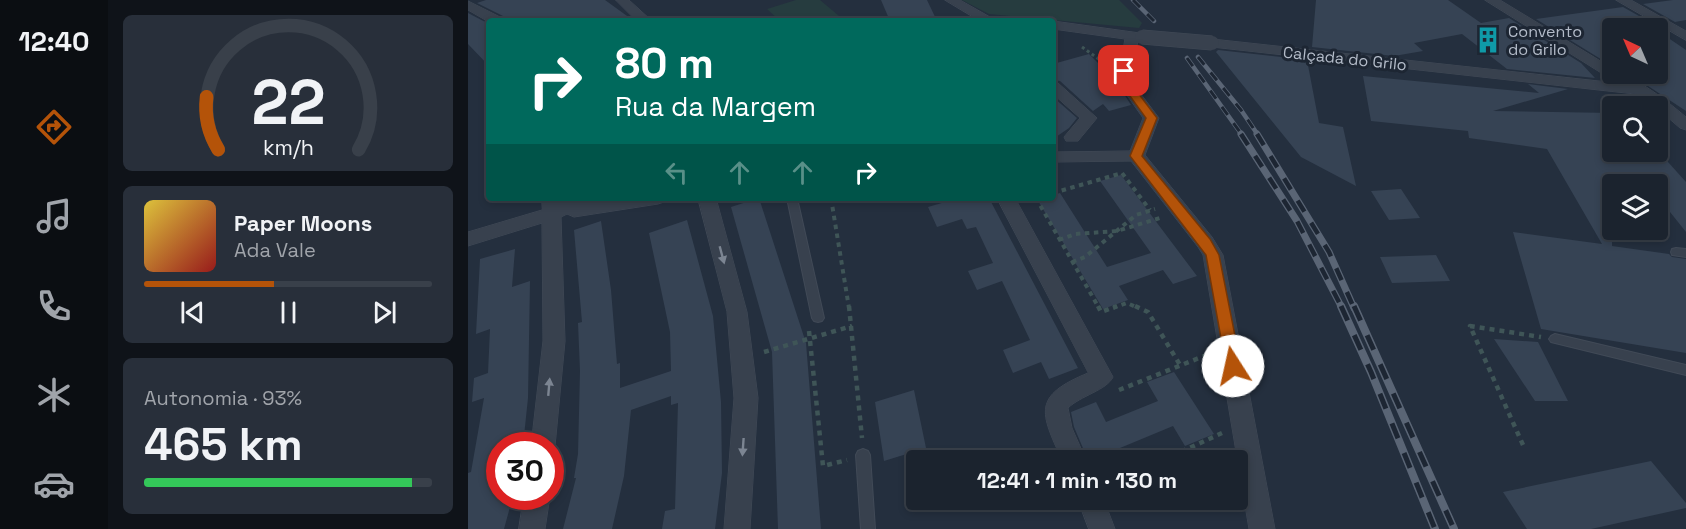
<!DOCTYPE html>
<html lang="pt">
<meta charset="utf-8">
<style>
:root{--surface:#1b232e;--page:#282f3a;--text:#f1f3f6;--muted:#a0a4aa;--line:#39404a;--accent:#b45309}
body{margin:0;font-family:"Space Grotesk",sans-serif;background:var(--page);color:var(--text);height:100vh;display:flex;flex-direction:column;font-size:22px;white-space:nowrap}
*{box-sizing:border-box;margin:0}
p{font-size:20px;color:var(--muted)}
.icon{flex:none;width:33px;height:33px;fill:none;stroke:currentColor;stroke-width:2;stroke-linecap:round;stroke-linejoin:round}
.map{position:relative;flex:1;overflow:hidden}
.panel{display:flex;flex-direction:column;gap:15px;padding:15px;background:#0f1319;width:360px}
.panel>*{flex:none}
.hud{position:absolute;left:18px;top:18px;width:570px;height:183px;border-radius:6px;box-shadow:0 3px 9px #0003,0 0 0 2px var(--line);background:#00695c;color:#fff;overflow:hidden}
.needle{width:39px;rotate:316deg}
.tools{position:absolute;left:1134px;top:18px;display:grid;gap:12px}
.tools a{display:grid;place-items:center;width:66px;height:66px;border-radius:6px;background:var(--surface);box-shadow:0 3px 9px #0003,0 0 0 2px var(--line);font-size:30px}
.speed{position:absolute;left:18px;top:432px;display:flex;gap:12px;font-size:30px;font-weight:700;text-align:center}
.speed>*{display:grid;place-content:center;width:78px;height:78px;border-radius:50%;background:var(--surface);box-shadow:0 3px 9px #0003,0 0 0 2px var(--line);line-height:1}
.speed .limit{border:9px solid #d22;background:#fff;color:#111}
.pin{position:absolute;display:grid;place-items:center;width:51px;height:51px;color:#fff;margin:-26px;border-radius:12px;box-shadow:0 3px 9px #0006}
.me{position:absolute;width:66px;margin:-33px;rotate:350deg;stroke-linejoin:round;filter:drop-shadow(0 0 4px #0008)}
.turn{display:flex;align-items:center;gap:21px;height:126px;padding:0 30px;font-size:27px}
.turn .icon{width:78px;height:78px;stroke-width:2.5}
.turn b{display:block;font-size:42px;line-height:51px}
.lanes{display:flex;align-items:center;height:57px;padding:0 30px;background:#0003;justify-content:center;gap:30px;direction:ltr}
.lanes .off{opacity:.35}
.big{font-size:45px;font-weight:800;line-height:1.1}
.panel .tile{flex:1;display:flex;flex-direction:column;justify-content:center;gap:9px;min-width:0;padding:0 21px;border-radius:9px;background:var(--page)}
.panel .dial{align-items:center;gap:0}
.dial svg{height:156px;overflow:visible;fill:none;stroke:var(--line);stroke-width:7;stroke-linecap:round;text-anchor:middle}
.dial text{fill:var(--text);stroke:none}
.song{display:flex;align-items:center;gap:18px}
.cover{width:72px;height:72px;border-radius:9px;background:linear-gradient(135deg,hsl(50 70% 55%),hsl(0 70% 35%))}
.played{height:6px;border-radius:3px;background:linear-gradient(90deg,var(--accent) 45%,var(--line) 45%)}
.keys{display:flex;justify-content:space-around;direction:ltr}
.charge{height:9px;border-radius:4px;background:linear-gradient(90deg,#34c759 93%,var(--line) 0)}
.trip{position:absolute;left:438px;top:450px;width:342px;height:60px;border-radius:6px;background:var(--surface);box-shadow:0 3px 9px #0003,0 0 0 2px var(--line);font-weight:800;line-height:60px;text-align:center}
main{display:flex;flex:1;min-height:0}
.tab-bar{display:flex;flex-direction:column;width:108px;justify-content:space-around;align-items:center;background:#0b0e12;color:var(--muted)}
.tab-bar .icon{width:42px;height:42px}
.tab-bar .current{color:var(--accent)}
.tab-bar b{font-size:27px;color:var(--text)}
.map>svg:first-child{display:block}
</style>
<main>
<nav class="tab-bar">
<b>12:40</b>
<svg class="icon current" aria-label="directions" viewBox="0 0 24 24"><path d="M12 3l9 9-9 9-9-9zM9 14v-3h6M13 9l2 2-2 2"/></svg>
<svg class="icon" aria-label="music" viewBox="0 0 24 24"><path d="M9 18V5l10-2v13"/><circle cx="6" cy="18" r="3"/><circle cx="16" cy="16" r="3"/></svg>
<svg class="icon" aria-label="phone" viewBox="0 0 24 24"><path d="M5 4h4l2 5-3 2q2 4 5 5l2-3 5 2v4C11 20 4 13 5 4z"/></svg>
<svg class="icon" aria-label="climate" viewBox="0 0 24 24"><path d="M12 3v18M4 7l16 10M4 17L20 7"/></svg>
<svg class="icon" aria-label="car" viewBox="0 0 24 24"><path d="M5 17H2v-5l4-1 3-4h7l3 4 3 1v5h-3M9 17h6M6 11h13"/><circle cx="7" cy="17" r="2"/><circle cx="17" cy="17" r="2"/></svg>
</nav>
<section class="panel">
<div class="tile dial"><svg viewBox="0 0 100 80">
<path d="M14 69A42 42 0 1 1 86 69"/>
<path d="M14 69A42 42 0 0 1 8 42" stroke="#b45309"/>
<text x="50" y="56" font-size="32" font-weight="700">22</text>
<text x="50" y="72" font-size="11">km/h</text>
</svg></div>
<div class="tile">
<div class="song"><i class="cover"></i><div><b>Paper Moons</b><p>Ada Vale</p></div></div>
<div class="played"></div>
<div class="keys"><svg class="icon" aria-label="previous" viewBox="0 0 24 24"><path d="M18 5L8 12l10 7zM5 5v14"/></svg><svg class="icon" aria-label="pause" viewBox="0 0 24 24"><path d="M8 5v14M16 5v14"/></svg><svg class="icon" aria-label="next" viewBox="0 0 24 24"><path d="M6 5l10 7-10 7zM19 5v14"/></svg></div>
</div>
<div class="tile"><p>Autonomia · 93%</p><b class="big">465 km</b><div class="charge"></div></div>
</section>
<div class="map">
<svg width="1218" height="529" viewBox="0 0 1218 529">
<rect width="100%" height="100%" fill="#242f3e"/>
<path fill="#263c3f" d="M328 0H352L377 21H312L299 9Z
M494 0H651L674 23 671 28 521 14Z"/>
<path fill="#364354" d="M18 0H137L166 21H38L35 16 9 3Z
M413 0H459L469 21H422Z
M848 0H980L1013 23 1041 18 1113 63 1127 78 1039 69 994 34 946 43 955 51 926 56 844 47Z
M1205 0H1218V20L1207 22 1175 4Z
M1155 7 1187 25 1144 28V66L1068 19Z
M0 13 21 24V66L0 44Z
M1190 31 1218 50V111L1174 82 1155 74H1190Z
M750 50 839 60 851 123 875 127 888 186 833 157 748 52Z
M621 54 647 80 663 105 641 111 635 104 625 111 592 81 585 80V64Z
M895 76 1071 93 1060 84 1100 89 1025 111 1144 113V152H1191L1218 182V232L1190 197V184H1179L1176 181H1144V246L1201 254 1204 257 1218 259V353L1073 329 1045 232 1134 244 1079 149 1001 138 1000 131 903 121Z
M585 97 609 118 601 128 585 139Z
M653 175 729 276 705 284 695 270 651 286 660 300 635 309 569 199 585 198V195L592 193 639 267 683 253 632 181Z
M933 189 952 218 921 220 903 191Z
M291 198 338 343 353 529H310L304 352 263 207Z
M491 198H521L610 368 581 379 573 362 545 373 535 350 562 340 534 281 509 290 500 271 525 263 508 227 499 229 494 219 469 227 460 207Z
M219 220 245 316 253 402 254 473 247 529H194L197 511 207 509 210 403 203 405V396L163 410 156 476 144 529H95L108 478H106L110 454 112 371 110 323 114 322 106 230 133 221 143 290 149 364 152 363V388L203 371 202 332 181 233Z
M47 249 44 287 62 281 60 398 56 436 32 444V496H45L36 529H0V473L3 472 16 398 4 402 6 378 20 373 22 329 8 334 12 259Z
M968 255 982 281 924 283 912 257Z
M1026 339 1070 342 1100 401H1067Z
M706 372 746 434 717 446 705 426 652 448 658 460H620L606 427 603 412 628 402 638 422 690 401 679 382Z
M446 390 458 448 416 461 407 402Z
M1183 461 1218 503V508L1123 529H1059L1035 492Z"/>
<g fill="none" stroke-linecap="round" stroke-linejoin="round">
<g stroke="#414a57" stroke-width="2">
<path id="service" d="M319 198H329L356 318 354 321 350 322 346 321 344 318Z
M1208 248 1218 249V257L1204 255 1203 252 1204 249Z
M1087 334 1218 365V375L1083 342 1081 339 1083 336Z
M395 449 400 451 402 455 407 529H393L388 455 390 451Z"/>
</g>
<g stroke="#414a57" stroke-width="1">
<path id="minor" d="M148 0H161L184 21H169Z
M477 0H492L529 21H512Z
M1017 0H1032L1144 68V74C1167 74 1201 103 1218 117V130L1212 128 1190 109V106L1167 94 744 47 737 43 744 39 1149 83Z
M1148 0H1163L1218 31V40Z
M0 1 34 18 36 21 21 22 0 10Z
M585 21 679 34 681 37 679 40H670L663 81 691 118 677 155 744 237 755 255 807 529H781L735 255 730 247 663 161 585 162V152L662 151 675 118 649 81 657 39 585 29Z
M585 82 590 83 629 118 610 141H598L596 137 612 118 585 94Z
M74 198H92V203L105 198H131L129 201 151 198H199L196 202 190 204 106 217 99 214 93 217 97 341 87 446 82 454V446H63L75 341 74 223 0 246V232L74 210Z
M230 198H248L279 312 290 398 282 529H256L266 398 259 312Z
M529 198H547L645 377C639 390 612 396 600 408L604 428 618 460H594C572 412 564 396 620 373Z
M56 496H82L77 529H51Z
M610 500H636L647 529H621Z"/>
</g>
<path stroke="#3f5557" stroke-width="3" stroke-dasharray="3 3" stroke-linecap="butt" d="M614 47 632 60 641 58"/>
<path stroke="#3f5557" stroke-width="4" stroke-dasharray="4.5 4.5" stroke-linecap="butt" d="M585 193 654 173 682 210
M363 198 381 308
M568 198 631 308
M591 240 607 234 649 231 692 218
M604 262 617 257 668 215 687 209
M645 308 659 303 670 308"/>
<path stroke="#3f5557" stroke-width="4.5" stroke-dasharray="5 5" stroke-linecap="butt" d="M381 306 394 438
M630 306 633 312 649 306
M667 306 680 312 712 365
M341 331 355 466 379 460
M296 352 384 326
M651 390 741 354
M1055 445 1002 326 1073 337
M695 460 754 433"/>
<use href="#service" fill="#38414e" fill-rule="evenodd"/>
<use href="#minor" fill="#38414e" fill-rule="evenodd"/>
<g stroke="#5a6575" stroke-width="4.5">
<path id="rail-far2" d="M665 0 686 21
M730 57 773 110 790 135
M719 58 774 135"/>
</g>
<g stroke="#5a6575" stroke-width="7">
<path id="rail-far1" d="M773 134 829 221 874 308
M789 134 861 252 886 308"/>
</g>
<g stroke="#5a6575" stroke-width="8">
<path id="rail" d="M873 306 903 372 967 529
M886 306 986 529"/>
</g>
<use href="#rail-far2" stroke="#1d2633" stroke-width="3" stroke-dasharray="10" stroke-linecap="butt"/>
<use href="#rail-far1" stroke="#1d2633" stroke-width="4.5" stroke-dasharray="13" stroke-linecap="butt"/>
<use href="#rail" stroke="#1d2633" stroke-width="5" stroke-dasharray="16" stroke-linecap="butt"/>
<g stroke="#414a57" stroke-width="15" stroke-linecap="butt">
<path id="minor-bridge" d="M674 37 744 43"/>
</g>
<use href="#minor-bridge" stroke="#38414e" stroke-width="14"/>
</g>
<defs><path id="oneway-solid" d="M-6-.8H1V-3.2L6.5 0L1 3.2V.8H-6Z" transform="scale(1.5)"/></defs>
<g fill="#7c8592">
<use href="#oneway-solid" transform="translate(254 255) rotate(75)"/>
<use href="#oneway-solid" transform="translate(81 387) rotate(-85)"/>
<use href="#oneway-solid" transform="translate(275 447) rotate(94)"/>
</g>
<path fill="#b45309" stroke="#753606" stroke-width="1.5" d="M656 68 661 71V81L689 118 674 156 742 239 751 255 773 366 771 370 765 372 760 370 758 366 738 255 662 156 678 118 651 81V71Z"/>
<defs>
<g id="building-bare" transform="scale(2.07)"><path d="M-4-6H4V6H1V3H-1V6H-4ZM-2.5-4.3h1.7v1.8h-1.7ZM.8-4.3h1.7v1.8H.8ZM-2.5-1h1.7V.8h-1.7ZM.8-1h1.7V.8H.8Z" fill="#0f9aa8" stroke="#1d2633" stroke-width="2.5" paint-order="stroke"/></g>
</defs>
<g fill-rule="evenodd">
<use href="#building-bare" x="1020" y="40"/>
</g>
<g text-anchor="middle" stroke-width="6" stroke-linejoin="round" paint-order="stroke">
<g font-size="16" fill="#b4bcc9" stroke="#1d2633" text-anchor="start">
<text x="1040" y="37">Convento<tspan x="1040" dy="18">do Grilo</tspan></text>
</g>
<g font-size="16" fill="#b4bcc9" stroke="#1d2633">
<text transform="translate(877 58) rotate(6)" y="6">Calçada do Grilo</text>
</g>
</g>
</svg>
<div class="tools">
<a><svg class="needle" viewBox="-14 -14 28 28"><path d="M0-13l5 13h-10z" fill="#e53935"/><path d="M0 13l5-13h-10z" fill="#a0a4aa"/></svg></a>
<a><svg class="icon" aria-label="search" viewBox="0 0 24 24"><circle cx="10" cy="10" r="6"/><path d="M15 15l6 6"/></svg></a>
<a><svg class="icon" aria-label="layers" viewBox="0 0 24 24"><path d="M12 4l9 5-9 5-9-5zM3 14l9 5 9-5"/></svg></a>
</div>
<div class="speed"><div class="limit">30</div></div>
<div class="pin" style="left:656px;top:71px;background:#d93025"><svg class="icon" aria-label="arrive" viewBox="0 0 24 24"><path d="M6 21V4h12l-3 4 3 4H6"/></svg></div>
<svg class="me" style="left:765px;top:366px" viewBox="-20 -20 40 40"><circle r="19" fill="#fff"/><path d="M0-13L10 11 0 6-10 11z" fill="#b45309"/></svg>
<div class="trip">12:41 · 1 min · 130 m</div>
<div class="hud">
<div class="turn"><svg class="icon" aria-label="right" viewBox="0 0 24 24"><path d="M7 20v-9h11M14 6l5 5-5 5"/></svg><div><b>80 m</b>Rua da Margem</div></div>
<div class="lanes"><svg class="icon off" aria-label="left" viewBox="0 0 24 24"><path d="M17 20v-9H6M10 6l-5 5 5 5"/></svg><svg class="icon off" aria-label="ahead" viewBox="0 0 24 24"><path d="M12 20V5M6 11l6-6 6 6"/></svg><svg class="icon off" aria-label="ahead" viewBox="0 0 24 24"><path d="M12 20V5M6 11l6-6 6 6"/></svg><svg class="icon" aria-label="right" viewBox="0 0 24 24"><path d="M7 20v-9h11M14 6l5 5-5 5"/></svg></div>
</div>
</div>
</main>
